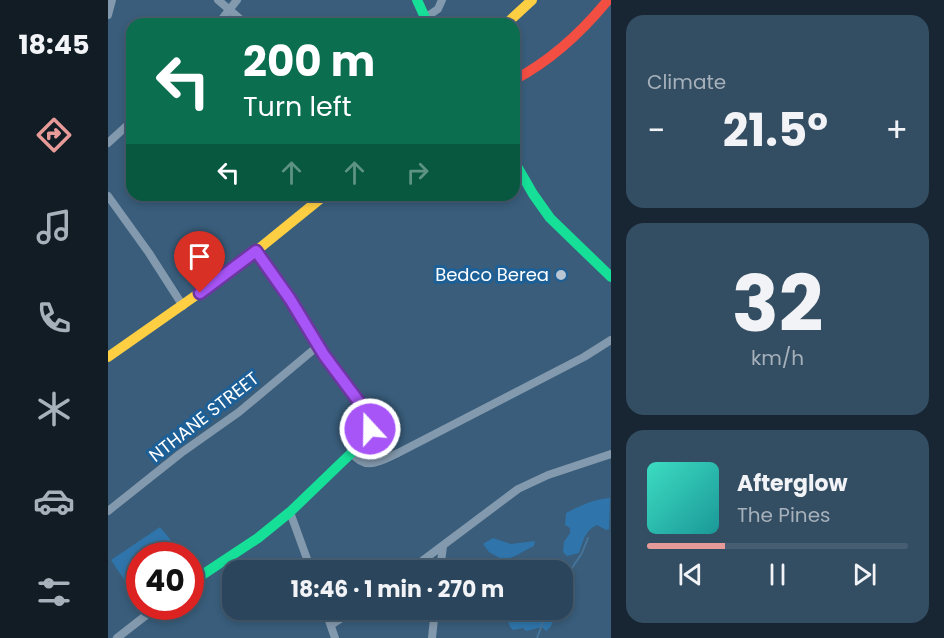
<!DOCTYPE html>
<meta charset="utf-8">
<style>
:root{--surface:#2b465c;--page:#334d62;--text:#f1f3f6;--muted:#a6b1bb;--line:#475e72;--accent:#e69b98}
body{margin:0;font-family:Poppins,sans-serif;background:var(--page);color:var(--text);height:100vh;display:flex;flex-direction:column;font-size:22px;white-space:nowrap}
*{box-sizing:border-box;margin:0}
p{font-size:20px;color:var(--muted)}
.icon{flex:none;width:33px;height:33px;fill:none;stroke:currentColor;stroke-width:2;stroke-linecap:round;stroke-linejoin:round}
.map{position:relative;flex:1;overflow:hidden}
.details{display:flex;flex-direction:column;gap:15px;padding:15px;background:#182633;width:333px}
.details>*{flex:none}
.hud{position:absolute;left:18px;top:18px;width:394px;height:183px;border-radius:18px;box-shadow:0 3px 9px #0003,0 0 0 2px var(--line);background:#0b6e4f;color:#fff;overflow:hidden}
.speed{position:absolute;left:18px;top:542px;display:flex;gap:12px;font-size:30px;font-weight:700;text-align:center}
.speed>*{display:grid;place-content:center;width:78px;height:78px;border-radius:50%;background:var(--surface);box-shadow:0 3px 9px #0003,0 0 0 2px var(--line);line-height:1}
.speed .limit{border:9px solid #d22;background:#fff;color:#111}
.pin{position:absolute;display:grid;place-items:center;width:51px;height:51px;color:#fff;margin:-62px -26px;border-radius:50% 50% 50% 0;rotate:-45deg;box-shadow:0 0 6px #0007}
.pin .icon{rotate:45deg}
.me{position:absolute;width:66px;margin:-33px;rotate:339deg;stroke-linejoin:round;filter:drop-shadow(0 0 4px #0008)}
.turn{display:flex;align-items:center;gap:21px;height:126px;padding:0 18px;font-size:27px}
.turn .icon{width:78px;height:78px;stroke-width:2.5}
.turn b{display:block;font-size:42px;line-height:51px}
.lanes{display:flex;align-items:center;height:57px;padding:0 18px;background:#0003;justify-content:center;gap:30px;direction:ltr}
.lanes .off{opacity:.35}
.big{font-size:45px;font-weight:700;line-height:1.1}
.details .tile{flex:1;display:flex;flex-direction:column;justify-content:center;gap:9px;min-width:0;padding:0 21px;border-radius:18px;background:var(--page)}
.details .dial{align-items:center;gap:0}
.dial b{font-size:78px;line-height:1}
.song{display:flex;align-items:center;gap:18px}
.cover{width:72px;height:72px;border-radius:9px;background:linear-gradient(135deg,hsl(170 70% 55%),hsl(180 70% 35%))}
.played{height:6px;border-radius:3px;background:linear-gradient(90deg,var(--accent) 30%,var(--line) 30%)}
.keys{display:flex;justify-content:space-around;direction:ltr}
.heat{display:flex;justify-content:space-between;align-items:center;font-size:33px;direction:ltr}
.trip{position:absolute;left:114px;top:560px;width:351px;height:60px;border-radius:18px;background:var(--surface);box-shadow:0 3px 9px #0003,0 0 0 2px var(--line);font-weight:700;line-height:60px;text-align:center}
main{display:flex;flex:1;min-height:0}
.tabs{display:flex;flex-direction:column;width:108px;justify-content:space-around;align-items:center;background:#111c25;color:var(--muted)}
.tabs .icon{width:42px;height:42px}
.tabs .selected{color:var(--accent)}
.tabs b{font-size:27px;color:var(--text)}
.map>svg:first-child{display:block}
</style>
<main>
<nav class="tabs">
<b>18:45</b>
<svg class="icon selected" aria-label="directions" viewBox="0 0 24 24"><path d="M12 3l9 9-9 9-9-9zM9 14v-3h6M13 9l2 2-2 2"/></svg>
<svg class="icon" aria-label="music" viewBox="0 0 24 24"><path d="M9 18V5l10-2v13"/><circle cx="6" cy="18" r="3"/><circle cx="16" cy="16" r="3"/></svg>
<svg class="icon" aria-label="phone" viewBox="0 0 24 24"><path d="M5 4h4l2 5-3 2q2 4 5 5l2-3 5 2v4C11 20 4 13 5 4z"/></svg>
<svg class="icon" aria-label="climate" viewBox="0 0 24 24"><path d="M12 3v18M4 7l16 10M4 17L20 7"/></svg>
<svg class="icon" aria-label="car" viewBox="0 0 24 24"><path d="M5 17H2v-5l4-1 3-4h7l3 4 3 1v5h-3M9 17h6M6 11h13"/><circle cx="7" cy="17" r="2"/><circle cx="17" cy="17" r="2"/></svg>
<svg class="icon" aria-label="filters" viewBox="0 0 24 24"><path d="M4 7h16M4 17h16"/><circle cx="9" cy="7" r="2"/><circle cx="15" cy="17" r="2"/></svg>
</nav>
<div class="map">
<svg width="503" height="638" viewBox="0 0 503 638">
<rect width="100%" height="100%" fill="#395d7b"/>
<path fill="#2f75ab" d="M502 498 501 529 498 530 489 525C477 530 475 541 471 553L459 556 455 552 456 542 462 533V528L457 525 458 513C472 506 486 499 502 498Z
M52 527 75 555H32L31 602 3 560Z
M385 538 403 544 427 541 426 546C414 551 407 558 395 560L381 552 375 544Z
M393 609H440L447 613C446 620 444 627 438 631L434 627 418 631 415 628 405 630C398 625 402 615 393 609Z"/>
<g fill="none" stroke-linecap="round" stroke-linejoin="round">
<path stroke="#467499" stroke-width="2" d="M454 583 474 553 480 538
M429 638 440 609"/>
<path stroke="#8399ad" stroke-width="8" d="M110 0 138 24
M0 15 4 0
M317 18 330 9 334 0
M110 24 129 0
M0 143 24 121
M0 196 41 253 75 306
M243 452C258 472 272 461 290 453L476 357 503 340
M0 511 73 453 131 412 210 346
M182 512 203 570
M302 570 410 489 440 475 503 454
M332 570 335 546
M217 609 227 638
M223 625 248 609
M9 638 50 606
M324 638 327 609"/>
<path stroke="#16e098" stroke-width="10" d="M309 0 320 24
M406 161 425 194 442 218 503 277
M82 583 150 538 182 512 260 437 262 429 260 415 216 355 182 299 148 251"/>
<path stroke="#ffcf43" stroke-width="10" d="M398 24 424 0
M0 357 127 268 217 195"/>
<path stroke="#f24e42" stroke-width="10" d="M406 80C444 60 473 33 500 0"/>
</g>
<g fill="none" stroke-linecap="round" stroke-linejoin="round">
<g stroke="#6d37a1" stroke-width="15">
<path id="route" d="M92 293 148 251 182 299 216 355 251 402 260 415 262 429"/>
</g>
<use href="#route" stroke="#a855f7" stroke-width="10"/>
</g>
<circle fill="#bac6d1" stroke="#1d6097" stroke-width="2" cx="453" cy="275" r="6"/>
<g text-anchor="middle" stroke-width="6" stroke-linejoin="round" paint-order="stroke">
<g font-size="18" fill="#fff" stroke="#1d6097" text-anchor="end">
<text x="441" y="281">Bedco Berea</text>
</g>
<g font-size="18" fill="#fff" stroke="#1d6097">
<text transform="translate(96 417) rotate(-38)" y="6">NTHANE STREET</text>
</g>
</g>
</svg>
<div class="speed"><div class="limit">40</div></div>
<div class="pin" style="left:92px;top:293px;background:#d93025"><svg class="icon" aria-label="arrive" viewBox="0 0 24 24"><path d="M6 21V4h12l-3 4 3 4H6"/></svg></div>
<svg class="me" style="left:262px;top:429px" viewBox="-20 -20 40 40"><circle r="17" fill="#a855f7" stroke="#fff" stroke-width="3"/><path d="M0-11L8 9 0 5-8 9z" fill="#fff"/></svg>
<div class="trip">18:46 · 1 min · 270 m</div>
<div class="hud">
<div class="turn"><svg class="icon" aria-label="left" viewBox="0 0 24 24"><path d="M17 20v-9H6M10 6l-5 5 5 5"/></svg><div><b>200 m</b>Turn left</div></div>
<div class="lanes"><svg class="icon" aria-label="left" viewBox="0 0 24 24"><path d="M17 20v-9H6M10 6l-5 5 5 5"/></svg><svg class="icon off" aria-label="ahead" viewBox="0 0 24 24"><path d="M12 20V5M6 11l6-6 6 6"/></svg><svg class="icon off" aria-label="ahead" viewBox="0 0 24 24"><path d="M12 20V5M6 11l6-6 6 6"/></svg><svg class="icon off" aria-label="right" viewBox="0 0 24 24"><path d="M7 20v-9h11M14 6l5 5-5 5"/></svg></div>
</div>
</div>
<section class="details">
<div class="tile"><p>Climate</p>
<div class="heat"><a>−</a><b class="big">21.5°</b><a>+</a></div>
</div>
<div class="tile dial"><b>32</b><p>km/h</p></div>
<div class="tile">
<div class="song"><i class="cover"></i><div><b>Afterglow</b><p>The Pines</p></div></div>
<div class="played"></div>
<div class="keys"><svg class="icon" aria-label="previous" viewBox="0 0 24 24"><path d="M18 5L8 12l10 7zM5 5v14"/></svg><svg class="icon" aria-label="pause" viewBox="0 0 24 24"><path d="M8 5v14M16 5v14"/></svg><svg class="icon" aria-label="next" viewBox="0 0 24 24"><path d="M6 5l10 7-10 7zM19 5v14"/></svg></div>
</div>
</section>
</main>
